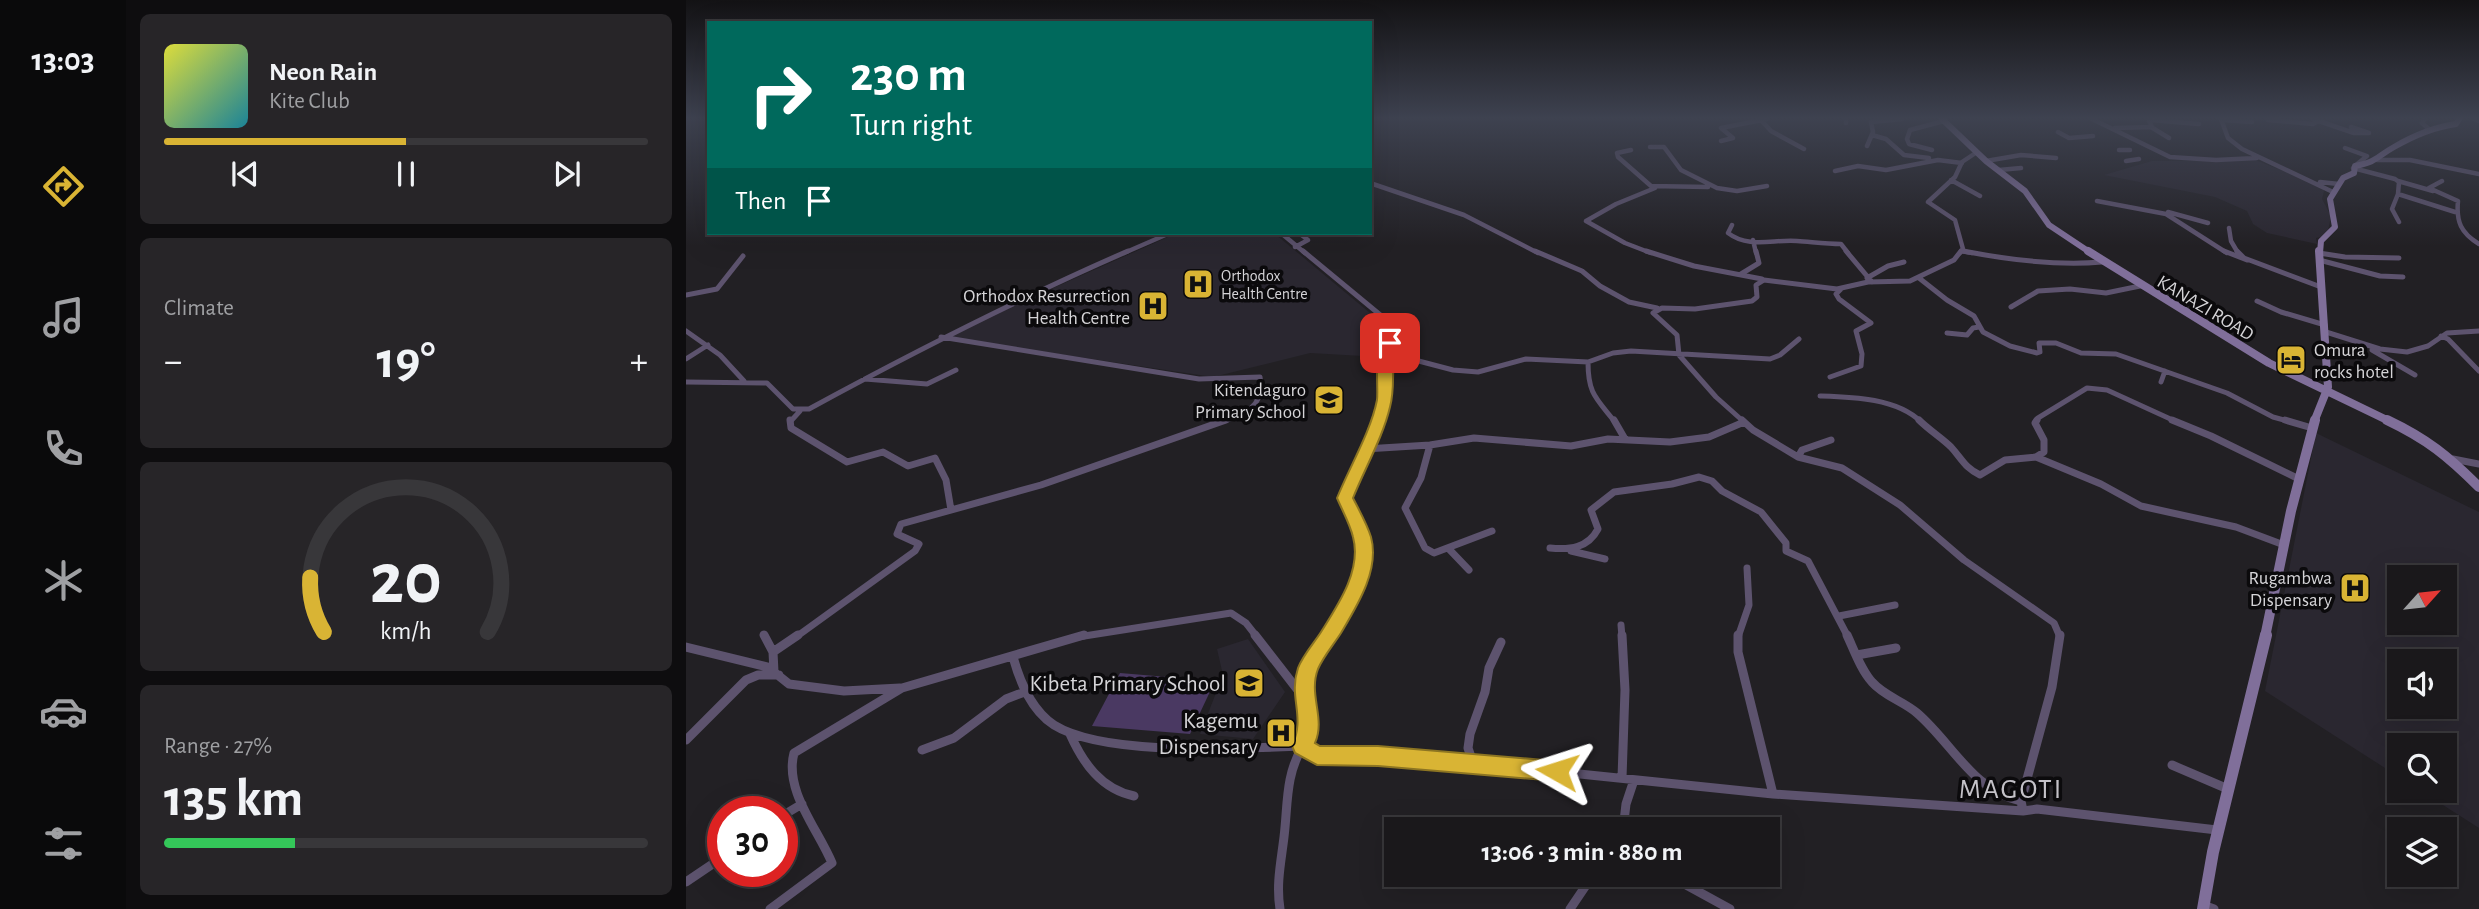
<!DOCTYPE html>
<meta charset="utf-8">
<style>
:root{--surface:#1a181b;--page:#272528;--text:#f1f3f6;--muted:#9fa0a3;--line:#38373a;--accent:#d9b434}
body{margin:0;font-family:"Alegreya Sans",sans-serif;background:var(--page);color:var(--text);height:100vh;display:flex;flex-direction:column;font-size:26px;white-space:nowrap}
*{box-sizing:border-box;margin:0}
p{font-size:23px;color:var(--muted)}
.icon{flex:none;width:38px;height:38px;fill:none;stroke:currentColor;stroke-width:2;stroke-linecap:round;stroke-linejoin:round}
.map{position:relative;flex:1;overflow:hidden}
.panel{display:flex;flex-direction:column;gap:14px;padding:14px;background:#0e0d0f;width:560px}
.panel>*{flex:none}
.top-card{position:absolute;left:21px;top:21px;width:665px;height:214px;border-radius:0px;box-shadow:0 7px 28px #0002,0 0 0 2px var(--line);background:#00695c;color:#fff;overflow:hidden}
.needle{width:46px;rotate:63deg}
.buttons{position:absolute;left:1701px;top:565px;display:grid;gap:14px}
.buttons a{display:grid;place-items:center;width:70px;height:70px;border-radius:0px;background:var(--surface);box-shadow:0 7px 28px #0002,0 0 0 2px var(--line);font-size:35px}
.speed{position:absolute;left:21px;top:796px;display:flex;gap:14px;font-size:35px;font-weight:700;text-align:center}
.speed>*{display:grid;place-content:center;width:91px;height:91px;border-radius:50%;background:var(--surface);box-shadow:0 7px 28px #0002,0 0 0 2px var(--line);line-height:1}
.speed .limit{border:10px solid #d22;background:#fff;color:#111}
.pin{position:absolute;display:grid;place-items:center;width:60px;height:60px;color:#fff;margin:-30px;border-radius:14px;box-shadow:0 4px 10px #0006}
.me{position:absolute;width:77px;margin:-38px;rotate:276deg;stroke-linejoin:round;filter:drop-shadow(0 0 5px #0008)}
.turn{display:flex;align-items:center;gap:24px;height:147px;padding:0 28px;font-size:32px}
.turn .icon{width:91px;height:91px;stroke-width:2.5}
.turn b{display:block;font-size:49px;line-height:60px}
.then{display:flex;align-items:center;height:66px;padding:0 28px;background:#0003;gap:14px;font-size:26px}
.big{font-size:52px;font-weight:700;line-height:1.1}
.panel .tile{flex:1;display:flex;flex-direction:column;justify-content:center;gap:10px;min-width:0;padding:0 24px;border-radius:10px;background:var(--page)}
.panel .dial{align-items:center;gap:0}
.dial svg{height:182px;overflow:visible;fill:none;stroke:var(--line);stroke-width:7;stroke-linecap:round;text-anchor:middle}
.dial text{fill:var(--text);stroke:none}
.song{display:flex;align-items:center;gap:21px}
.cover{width:84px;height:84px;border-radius:10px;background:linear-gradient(135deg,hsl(60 70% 55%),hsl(190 70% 35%))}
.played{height:7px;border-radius:4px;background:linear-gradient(90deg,var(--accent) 50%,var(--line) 50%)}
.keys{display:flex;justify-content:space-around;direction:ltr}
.heat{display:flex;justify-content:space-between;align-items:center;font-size:38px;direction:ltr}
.charge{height:10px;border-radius:5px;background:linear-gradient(90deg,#34c759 27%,var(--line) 0)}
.trip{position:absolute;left:698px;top:817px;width:396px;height:70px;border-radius:0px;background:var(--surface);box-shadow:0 7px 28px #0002,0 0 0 2px var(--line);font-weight:700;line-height:70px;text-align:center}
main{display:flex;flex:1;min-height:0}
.tab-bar{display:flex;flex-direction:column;width:126px;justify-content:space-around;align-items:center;background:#0a0a0b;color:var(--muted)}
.tab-bar .icon{width:49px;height:49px}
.tab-bar .current{color:var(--accent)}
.tab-bar b{font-size:32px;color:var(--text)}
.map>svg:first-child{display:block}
</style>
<main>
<nav class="tab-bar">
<b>13:03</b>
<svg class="icon current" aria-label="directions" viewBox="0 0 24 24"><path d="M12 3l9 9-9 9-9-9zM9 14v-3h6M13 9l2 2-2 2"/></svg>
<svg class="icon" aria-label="music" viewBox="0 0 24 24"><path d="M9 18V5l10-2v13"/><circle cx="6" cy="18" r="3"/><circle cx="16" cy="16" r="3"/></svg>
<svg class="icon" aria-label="phone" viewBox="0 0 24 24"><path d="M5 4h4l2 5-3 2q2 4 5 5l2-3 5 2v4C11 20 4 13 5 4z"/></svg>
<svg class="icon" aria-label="climate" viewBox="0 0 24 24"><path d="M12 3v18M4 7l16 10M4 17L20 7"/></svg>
<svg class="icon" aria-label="car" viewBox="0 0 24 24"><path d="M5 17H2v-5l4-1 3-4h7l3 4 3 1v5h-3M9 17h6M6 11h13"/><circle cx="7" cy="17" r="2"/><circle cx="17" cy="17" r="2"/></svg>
<svg class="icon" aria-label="filters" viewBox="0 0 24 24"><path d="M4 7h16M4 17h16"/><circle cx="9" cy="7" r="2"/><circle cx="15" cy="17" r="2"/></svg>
</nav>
<section class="panel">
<div class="tile">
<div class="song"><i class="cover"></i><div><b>Neon Rain</b><p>Kite Club</p></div></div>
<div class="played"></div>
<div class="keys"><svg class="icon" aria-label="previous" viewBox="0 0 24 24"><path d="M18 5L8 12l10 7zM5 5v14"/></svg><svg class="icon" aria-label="pause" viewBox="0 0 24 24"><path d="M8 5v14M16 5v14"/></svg><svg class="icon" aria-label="next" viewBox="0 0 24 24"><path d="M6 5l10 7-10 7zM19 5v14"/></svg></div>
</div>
<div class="tile"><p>Climate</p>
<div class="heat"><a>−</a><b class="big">19°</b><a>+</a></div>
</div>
<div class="tile dial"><svg viewBox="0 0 100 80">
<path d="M14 69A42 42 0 1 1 86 69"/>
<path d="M14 69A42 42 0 0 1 8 45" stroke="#d9b434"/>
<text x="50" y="56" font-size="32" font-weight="700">20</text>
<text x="50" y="72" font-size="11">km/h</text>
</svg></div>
<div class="tile"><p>Range · 27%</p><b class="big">135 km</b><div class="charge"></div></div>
</section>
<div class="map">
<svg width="1793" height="909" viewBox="0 0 1793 909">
<rect width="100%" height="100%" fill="#222024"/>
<path fill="#2a2730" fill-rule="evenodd" d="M1569 160 1639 187 1636 199 1645 216 1642 231 1636 237 1630 238 1631 244 1581 233 1567 224 1561 211 1529 197 1418 175 1466 161Z
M491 233H588L702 328 694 357 624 353 527 377 257 337Z
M1630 433 1793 512V828L1735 791H1759V746H1713V777L1579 691ZM1713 578H1759V623H1713ZM1713 662H1759V707H1713Z
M562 639 599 692 567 739 514 734 537 675 531 649Z"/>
<path fill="#4a3962" d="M434 673 529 681 504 734 406 726Z"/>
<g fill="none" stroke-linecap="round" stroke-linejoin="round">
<path stroke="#5d536e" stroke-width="4.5" d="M1160 119V123
M1406 119 1484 157 1530 160 1571 158
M1535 119 1542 138 1556 149 1647 192
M1627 119 1668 133H1683L1665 127
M1739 119 1736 123 1744 130
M1788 119 1793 121
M1075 120 1085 131 1118 149
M1537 120 1566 122
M1582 120 1627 124 1632 121
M1465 127 1483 138
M1429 128 1466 127 1463 121 1465 120 1513 124
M1372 132 1383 138 1407 136
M1186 135 1200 139 1218 155 1243 158
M1035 141 1047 138 1035 128 1081 119
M1181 146 1187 132 1185 122 1216 119
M964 147H978L995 170 1031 188 1051 191 1081 186
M1659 148 1681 156 1670 165
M945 150 931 153 932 157 965 186 1022 187
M1246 150 1223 144 1221 139 1224 130 1258 121
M1433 150H1444
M1691 160H1724L1793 174
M1300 161 1335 155 1370 158
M1440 161 1453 159
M1667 168 1709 179 1713 182 1712 194 1769 212
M1313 170 1335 168
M1149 171 1172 166 1200 170 1252 160 1276 163
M1265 180 1294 196
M1712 181 1747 191
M1756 181 1743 188 1772 201C1770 222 1775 233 1793 244
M1634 182 1653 184
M684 183 778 215 852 253
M1712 194 1706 209 1713 222
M1411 201 1480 214 1541 253
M1482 212 1522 223
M1046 225 1042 233C1063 249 1087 239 1111 241 1126 242 1140 244 1155 244L1162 253
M1543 228 1545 241 1552 253
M595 233 619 253
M1067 240 1070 253
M609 247 622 240 613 233
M1275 251 1286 253
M438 253 484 233
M965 253 939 243 900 221 930 204 969 188
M1274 253 1277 249 1269 220 1242 202 1269 177 1276 162 1291 152"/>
<path stroke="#5d536e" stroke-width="5" d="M617 251 704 323C709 334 702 344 700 355 695 381 703 394 691 422
M849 251 896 271 914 286 943 302 971 308
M960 251 1008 266 1076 279
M1160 251 1186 282
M1277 251C1323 260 1369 266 1416 262
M1538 251 1561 260
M1551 251 1558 258 1635 287
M1633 253 1659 257 1713 258
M1633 260 1694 276 1717 277
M1055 274 1073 263 1070 251
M1181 278 1202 266 1218 262
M1233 278 1261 300 1288 316 1297 332 1324 346 1351 353 1354 352 1353 343H1370L1395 353 1430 354 1541 393 1587 417 1605 422
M0 295 31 289 57 256
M1571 301 1595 312 1639 325
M1325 307 1352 291 1384 289 1420 293 1454 286
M0 331 34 355 58 381
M1640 332 1694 349 1721 352 1742 346 1761 333 1793 331
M1261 333 1281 335 1287 328 1293 327
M1755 336 1762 339 1793 371
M255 337 513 379 574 377C579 407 559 414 535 422
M1686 350 1729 375
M699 358 725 359 767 370 792 372 840 359 902 362 927 353 945 351 1084 359 1094 355 1113 339
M0 359 22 345
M902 362C902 394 910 398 929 422
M1144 377 1175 366 1176 354 1170 331 1185 323 1153 299 1150 294 1155 289
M179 379 241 384 270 370
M0 382 81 383 107 409H123C228 352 332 299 442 251
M1475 382 1479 371
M1134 396C1166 397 1211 398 1235 422
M104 422 114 411
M1058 422 1030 397 993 355 991 335 967 313 976 308 1009 309 1066 301 1071 297 1070 285 1078 280 1151 289 1182 282 1224 281 1268 260 1275 251
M1349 422 1352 418 1401 388 1421 390 1491 422"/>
<path stroke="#5d536e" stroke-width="7" d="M104 420 105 428 161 462 197 452 222 466 249 458 260 480 265 510
M928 420 939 439
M1056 420 1067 430 1112 457 1156 468 1214 505 1278 560 1368 623 1374 637
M1233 420C1243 430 1256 438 1265 447 1276 459 1279 468 1294 475L1319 460 1350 457 1358 452V440L1349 423 1351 420
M1486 420 1525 436 1613 479
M1599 420 1626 428
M744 445 735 478 719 508 739 548 748 553 806 531
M679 449 744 445 788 438 885 446 922 439 984 442 1023 437 1058 422
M1112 457 1116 450 1145 440
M1350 457 1415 484 1455 506 1550 527 1598 545
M1767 459 1793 464
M762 548 783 570
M864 548C884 550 902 548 912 529L905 510 928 492 986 484 1013 477 1026 481 1036 491 1075 512 1100 543V551L1122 561 1162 637
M885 551 919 559
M1153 616 1209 605
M935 625 936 637
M110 637 229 551 233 544 211 534 215 524 355 485 540 420
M392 637 545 613 560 623 571 637
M640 637C658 610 687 574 676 538 671 524 662 513 659 498L692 420
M1052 637 1063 605 1061 568"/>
<path stroke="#5d536e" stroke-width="9" d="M78 635 87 652 88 672 103 684 158 691 214 688
M569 635 618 698
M641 635C632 649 621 664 619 680 616 703 625 723 617 746L625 754 787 763 1087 794 1337 811 1351 809 1531 830
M936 635 939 690 936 778
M1052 635V652L1087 794
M1161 635C1168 650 1175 670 1186 682 1198 696 1217 701 1231 713 1266 743 1287 791 1335 801
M0 647 86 668
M87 652 112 635
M1171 655 1210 648
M327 657C334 682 345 710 368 725 419 757 555 748 617 746
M384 734C397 763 415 789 448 796
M0 740 60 680 72 675H93
M236 750 268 738 320 699 341 691
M787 763 782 748 784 734 799 692 803 668 815 642
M1486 765 1542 789
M1337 811 1335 801 1366 687 1374 635
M96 816 116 804
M937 830 940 804 948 780
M982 875 1044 909
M0 882 37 857
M1517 905 1528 909
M84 909 146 863C132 829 98 791 108 753L216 688 398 635
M594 909C590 884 595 862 598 837 602 805 599 775 617 746
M884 909 907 875"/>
<path stroke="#806f9a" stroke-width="6" d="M1256 119 1300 161 1339 191 1363 225 1405 253
M1634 253 1635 241 1649 227 1644 199 1657 178 1668 173 1669 166C1691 162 1690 157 1708 147 1727 136 1748 127 1770 124L1773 119"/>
<path stroke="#806f9a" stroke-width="8" d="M1402 251 1583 363 1705 422
M1628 422 1642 387 1633 251"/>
<path stroke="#806f9a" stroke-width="10" d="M1701 420C1741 439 1762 456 1793 487
M1579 637 1605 511 1629 420"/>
<path stroke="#806f9a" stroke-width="12" d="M1517 909 1527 852 1580 635"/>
</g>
<linearGradient id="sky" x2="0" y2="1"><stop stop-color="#131214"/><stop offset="0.48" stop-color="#3e4250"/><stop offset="1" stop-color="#3e4250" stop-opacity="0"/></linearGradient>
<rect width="1793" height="246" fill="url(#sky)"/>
<path fill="#d9b434" stroke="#8d7522" stroke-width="2" d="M704 339 711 343C704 364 710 385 704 407 697 437 679 468 667 498 673 510 681 524 685 537 694 570 671 606 655 633 648 644 637 657 632 669 622 695 640 718 629 743L634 746H692L871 761 879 764 882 771 879 778 871 781 692 766 631 765 609 753 606 746C620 716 602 698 612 668 617 655 628 643 635 632 652 605 676 570 667 537 664 524 656 510 651 498 663 468 685 431 691 400 693 384 685 345 704 339Z"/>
<defs>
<g id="hospital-square" transform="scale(1.575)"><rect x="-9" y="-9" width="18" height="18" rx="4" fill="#d9b434" stroke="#0b0a0c"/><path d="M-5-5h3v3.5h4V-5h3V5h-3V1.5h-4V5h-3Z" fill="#111"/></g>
<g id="hotel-square" transform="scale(1.575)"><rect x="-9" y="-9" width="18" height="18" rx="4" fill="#d9b434" stroke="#0b0a0c"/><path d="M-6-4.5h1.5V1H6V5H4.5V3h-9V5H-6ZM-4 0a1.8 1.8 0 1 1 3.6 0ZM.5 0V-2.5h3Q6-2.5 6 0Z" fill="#111"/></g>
<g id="school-square" transform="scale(1.575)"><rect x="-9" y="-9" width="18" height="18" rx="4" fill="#d9b434" stroke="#0b0a0c"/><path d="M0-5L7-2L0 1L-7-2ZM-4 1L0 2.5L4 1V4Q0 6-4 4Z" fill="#111"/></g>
</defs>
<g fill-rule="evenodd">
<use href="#hospital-square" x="512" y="284"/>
<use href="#hospital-square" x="467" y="306"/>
<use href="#hotel-square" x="1605" y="360"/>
<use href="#school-square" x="643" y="400"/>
<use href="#hospital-square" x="1669" y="588"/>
<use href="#school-square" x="563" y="683"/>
<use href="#hospital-square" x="595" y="733"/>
</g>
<g text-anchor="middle" stroke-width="7" stroke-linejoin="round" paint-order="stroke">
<g font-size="16" fill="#d5d4d7" stroke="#0b0a0c" text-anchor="start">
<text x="535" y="281">Orthodox<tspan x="535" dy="18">Health Centre</tspan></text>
</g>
<g font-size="19" fill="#d5d4d7" stroke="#0b0a0c" text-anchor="end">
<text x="444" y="302">Orthodox Resurrection<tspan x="444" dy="22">Health Centre</tspan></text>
<text x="1628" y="356" text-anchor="start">Omura<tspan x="1628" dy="22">rocks hotel</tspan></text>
<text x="620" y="396">Kitendaguro<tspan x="620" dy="22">Primary School</tspan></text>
<text x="1646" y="584">Rugambwa<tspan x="1646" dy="22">Dispensary</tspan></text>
</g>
<g font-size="19" fill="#d5d4d7" stroke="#0b0a0c">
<text transform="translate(1520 307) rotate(31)" y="7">KANAZI ROAD</text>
</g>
<g font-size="23" fill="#d5d4d7" stroke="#0b0a0c" text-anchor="end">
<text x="540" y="691">Kibeta Primary School</text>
<text x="572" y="728">Kagemu<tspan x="572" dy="26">Dispensary</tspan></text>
</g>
<g font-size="28" letter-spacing="2" fill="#c4c2c8" stroke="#0b0a0c">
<text x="1325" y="798">MAGOTI</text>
</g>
</g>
</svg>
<div class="buttons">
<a><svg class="needle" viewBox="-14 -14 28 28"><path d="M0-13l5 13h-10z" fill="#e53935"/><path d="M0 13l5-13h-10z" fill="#9fa0a3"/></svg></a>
<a><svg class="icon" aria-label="sound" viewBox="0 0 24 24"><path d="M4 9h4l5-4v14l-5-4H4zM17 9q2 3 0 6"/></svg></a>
<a><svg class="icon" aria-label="search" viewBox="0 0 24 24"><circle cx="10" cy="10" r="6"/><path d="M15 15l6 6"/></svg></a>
<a><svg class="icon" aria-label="layers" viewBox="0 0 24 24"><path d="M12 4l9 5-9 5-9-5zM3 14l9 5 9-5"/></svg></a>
</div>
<div class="speed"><div class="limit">30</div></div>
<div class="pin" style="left:704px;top:343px;background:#d93025"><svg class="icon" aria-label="arrive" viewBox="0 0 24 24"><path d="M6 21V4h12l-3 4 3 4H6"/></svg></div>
<svg class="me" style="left:871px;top:771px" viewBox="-20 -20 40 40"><path d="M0-17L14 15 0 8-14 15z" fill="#d9b434" stroke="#fff" stroke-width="4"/></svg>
<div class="trip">13:06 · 3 min · 880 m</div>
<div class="top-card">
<div class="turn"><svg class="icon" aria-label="right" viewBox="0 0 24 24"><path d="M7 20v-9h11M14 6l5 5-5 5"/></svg><div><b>230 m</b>Turn right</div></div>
<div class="then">Then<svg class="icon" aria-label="arrive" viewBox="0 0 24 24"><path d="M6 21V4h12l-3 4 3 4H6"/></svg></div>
</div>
</div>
</main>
